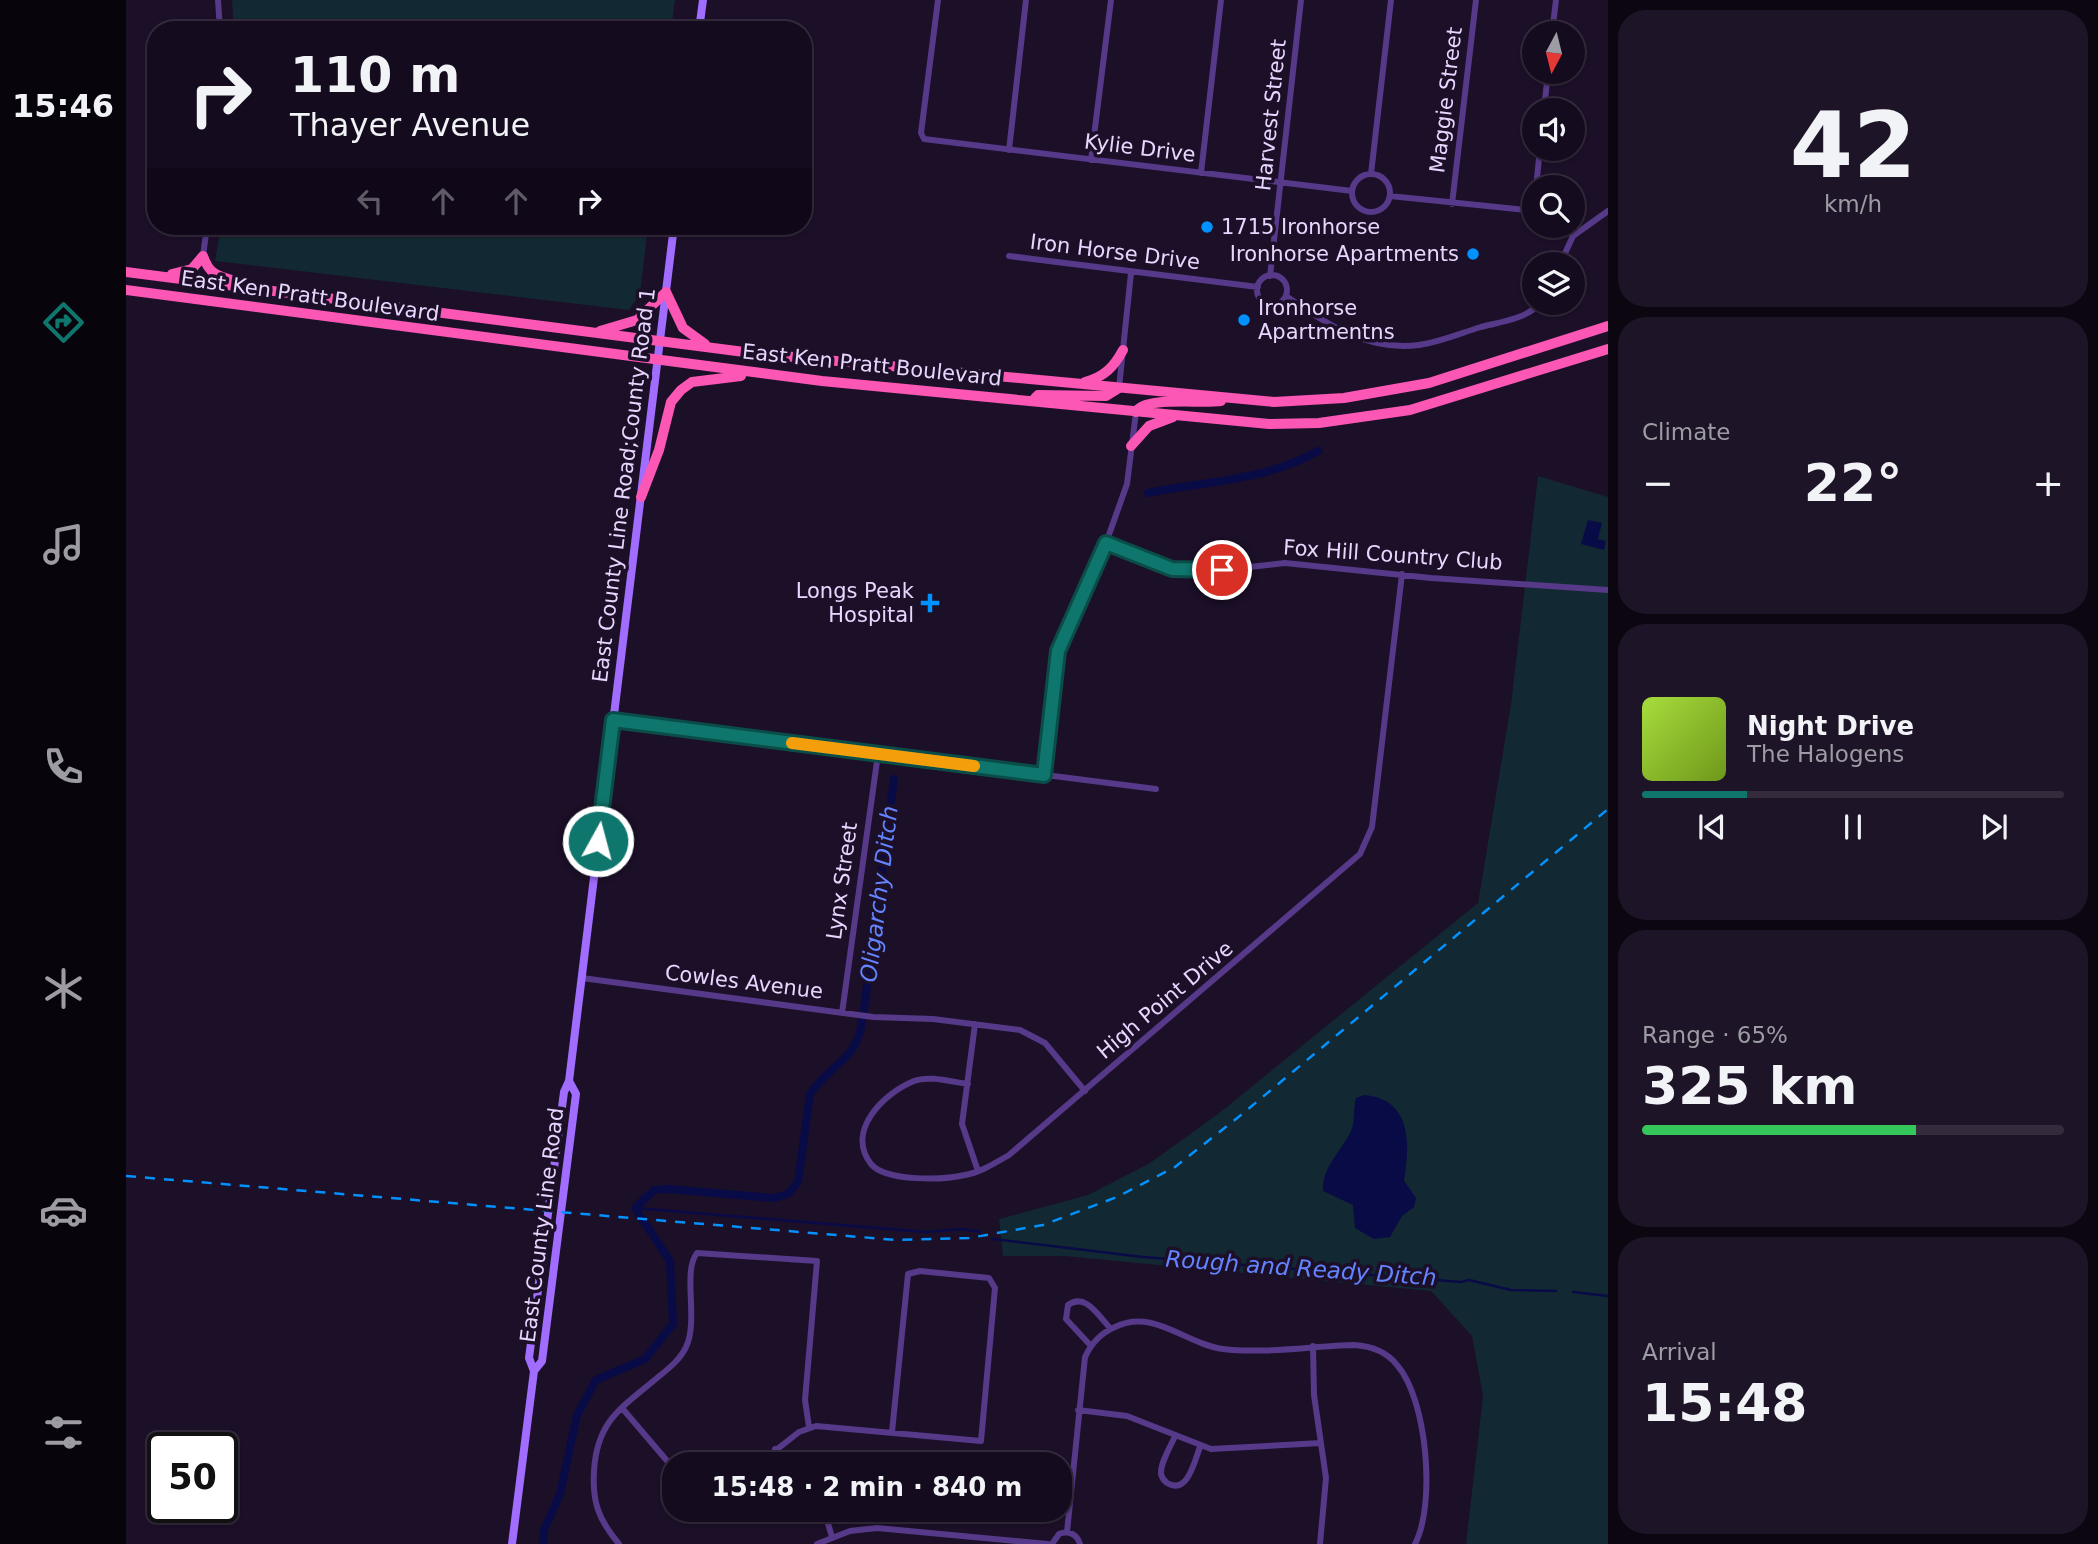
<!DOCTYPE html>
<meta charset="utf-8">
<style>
:root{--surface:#150b1e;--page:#1e1427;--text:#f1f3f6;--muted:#9d9ba4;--line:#342b3c;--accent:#0f766e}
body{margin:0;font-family:"DejaVu Sans",sans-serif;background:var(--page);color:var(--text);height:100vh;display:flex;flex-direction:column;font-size:26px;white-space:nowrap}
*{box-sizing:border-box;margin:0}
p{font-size:23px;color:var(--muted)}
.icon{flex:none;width:38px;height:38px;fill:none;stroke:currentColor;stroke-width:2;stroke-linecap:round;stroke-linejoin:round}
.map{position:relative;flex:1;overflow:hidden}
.panel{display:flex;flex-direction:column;gap:10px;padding:10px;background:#0c0610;width:490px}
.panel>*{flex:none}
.top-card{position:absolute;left:21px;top:21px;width:665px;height:214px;border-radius:28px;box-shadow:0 2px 5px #0004,0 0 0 2px var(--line);background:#150b1e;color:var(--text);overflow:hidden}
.needle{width:46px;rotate:187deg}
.fabs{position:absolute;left:1396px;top:21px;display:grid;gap:14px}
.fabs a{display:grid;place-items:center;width:63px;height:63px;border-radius:50%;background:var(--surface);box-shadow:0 2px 5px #0004,0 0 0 2px var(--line);font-size:35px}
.speed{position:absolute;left:21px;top:1432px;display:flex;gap:14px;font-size:35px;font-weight:700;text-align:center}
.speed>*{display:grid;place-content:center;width:91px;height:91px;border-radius:50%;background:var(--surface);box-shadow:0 2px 5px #0004,0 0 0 2px var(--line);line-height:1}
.speed .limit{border:4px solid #111;border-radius:10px;background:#fff;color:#111}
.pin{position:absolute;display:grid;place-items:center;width:60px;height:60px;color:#fff;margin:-30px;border:4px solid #fff;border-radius:50%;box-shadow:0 2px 7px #0007}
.me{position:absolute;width:77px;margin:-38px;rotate:7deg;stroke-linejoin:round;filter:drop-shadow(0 0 5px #0008)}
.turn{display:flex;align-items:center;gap:24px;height:147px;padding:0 28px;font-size:32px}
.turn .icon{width:91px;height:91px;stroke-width:2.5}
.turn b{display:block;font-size:49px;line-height:60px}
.lanes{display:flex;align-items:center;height:66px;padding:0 28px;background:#0003;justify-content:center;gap:35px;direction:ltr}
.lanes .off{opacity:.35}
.big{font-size:52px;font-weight:700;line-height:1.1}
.panel .widget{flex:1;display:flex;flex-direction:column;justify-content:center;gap:10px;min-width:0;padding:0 24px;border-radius:28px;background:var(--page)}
.panel .dial{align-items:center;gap:0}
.dial b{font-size:91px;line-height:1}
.song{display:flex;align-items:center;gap:21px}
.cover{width:84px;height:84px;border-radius:10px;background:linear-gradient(135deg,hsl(80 70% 55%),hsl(80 70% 35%))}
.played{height:7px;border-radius:4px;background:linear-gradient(90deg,var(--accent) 25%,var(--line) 25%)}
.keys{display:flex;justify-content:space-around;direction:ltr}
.heat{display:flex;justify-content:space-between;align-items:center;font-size:38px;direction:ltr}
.charge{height:10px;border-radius:5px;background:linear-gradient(90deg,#34c759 65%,var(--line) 0)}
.trip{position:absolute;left:536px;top:1452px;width:410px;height:70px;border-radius:28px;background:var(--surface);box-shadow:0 2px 5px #0004,0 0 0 2px var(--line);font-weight:700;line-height:70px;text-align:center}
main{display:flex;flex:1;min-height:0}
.dock{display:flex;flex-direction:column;width:126px;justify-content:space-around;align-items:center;background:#08040c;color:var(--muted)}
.dock .icon{width:49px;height:49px}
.dock .on{color:var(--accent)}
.dock b{font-size:32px;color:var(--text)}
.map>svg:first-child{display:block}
</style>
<main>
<nav class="dock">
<b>15:46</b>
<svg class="icon on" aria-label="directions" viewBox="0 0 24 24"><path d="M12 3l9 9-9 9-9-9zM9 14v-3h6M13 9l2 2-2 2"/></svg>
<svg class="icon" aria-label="music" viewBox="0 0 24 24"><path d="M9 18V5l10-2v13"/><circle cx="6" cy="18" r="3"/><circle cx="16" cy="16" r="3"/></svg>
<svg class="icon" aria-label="phone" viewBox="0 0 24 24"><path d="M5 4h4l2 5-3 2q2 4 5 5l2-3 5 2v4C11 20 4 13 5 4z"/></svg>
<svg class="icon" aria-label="climate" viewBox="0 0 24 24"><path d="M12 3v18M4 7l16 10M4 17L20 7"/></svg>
<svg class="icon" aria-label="car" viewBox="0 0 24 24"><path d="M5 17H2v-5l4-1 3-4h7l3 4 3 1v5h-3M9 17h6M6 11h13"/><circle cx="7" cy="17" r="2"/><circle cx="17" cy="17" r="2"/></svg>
<svg class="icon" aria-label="filters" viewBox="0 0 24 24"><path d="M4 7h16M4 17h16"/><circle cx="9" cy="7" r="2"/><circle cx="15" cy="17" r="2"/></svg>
</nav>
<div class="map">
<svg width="1482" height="1544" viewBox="0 0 1482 1544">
<rect width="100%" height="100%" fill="#1c0f28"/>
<path fill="#122832" d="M106 0H549L545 30H108Z
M95 226H522L514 294 503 310 89 261Z
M1412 476 1482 497V1544H1340L1357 1396 1346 1336 1305 1291 938 1256H877L873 1219 962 1195 1024 1163 1092 1114 1352 903 1385 704Z"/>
<path fill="#090b47" d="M1462 520 1476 523 1472 539 1480 541 1478 550 1455 544Z
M1238 1095C1286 1099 1284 1144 1278 1181L1290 1198 1288 1207 1276 1216 1264 1237 1248 1239 1229 1228 1227 1205 1197 1191C1196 1167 1214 1153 1225 1131 1229 1123 1227 1109 1230 1098Z"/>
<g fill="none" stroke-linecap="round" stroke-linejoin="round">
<path stroke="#090b47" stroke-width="2.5" d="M509 1208 800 1232 836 1229 854 1232
M867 1239 1017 1257 1335 1282 1343 1280 1385 1290 1430 1291
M1447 1292 1482 1296"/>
<path stroke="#090b47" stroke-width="8" d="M1022 493C1080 481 1139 481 1192 451
M738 1009 768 779
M417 1544 418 1530 434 1494 451 1415 470 1380 519 1359 547 1324 544 1261 509 1208 528 1190 542 1189 648 1198 662 1194 672 1182 684 1094C703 1065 732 1060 736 1021"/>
<path stroke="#563988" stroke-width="6" d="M92 0 94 30
M812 0 795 133 798 139 1226 191
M1426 33 1430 0
M1418 110 1422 72
M883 150 900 0
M965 160 985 0
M1075 173 1095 0
M1226 193a19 19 0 1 1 38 0a19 19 0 1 1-38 0Z
M1245 174 1265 0
M1410 187 1414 149
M1264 196 1409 211
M1326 204 1350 0
M1407 211 1409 196
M1437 226 1447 236
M77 256 81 226
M883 256 1132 287
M1434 264 1447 236 1482 211
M1131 290a15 15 0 1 1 30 0a15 15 0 1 1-30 0Z
M1144 276 1175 0
M1160 296C1200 324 1242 352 1293 345 1314 342 1335 333 1355 327 1374 322 1401 319 1414 303
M993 388 1005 273
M980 543 1046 569 1096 570 1159 563 1305 578 1482 590
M487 720 1030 789
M918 775 932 651 980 543 1001 484 1010 412
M456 978 747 1017 807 1019 894 1030 919 1043 959 1091
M716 1013 752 754
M849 1024 836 1124 852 1171
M842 1084C826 1082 803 1075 788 1081 758 1093 719 1131 745 1164 760 1182 818 1180 839 1175 855 1172 869 1163 883 1155L1234 854 1246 827 1276 574
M965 1346 940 1319 942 1305C960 1292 973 1317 985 1329
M1187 1346 1188 1395 1200 1478 1194 1544
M496 1408 548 1469
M952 1410 1001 1416 1085 1449 1195 1443
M1049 1436C1045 1446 1034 1463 1035 1474 1036 1478 1038 1481 1041 1483 1062 1496 1069 1459 1074 1447
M649 1449 662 1465
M631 1465 673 1432 690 1426 855 1441 869 1288 863 1278 794 1271 782 1274 766 1432
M698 1510 706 1537
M941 1532 959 1357C965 1344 975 1333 989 1327 1028 1308 1059 1344 1097 1349 1137 1354 1187 1346 1228 1345 1245 1346 1260 1351 1271 1365 1301 1399 1310 1504 1289 1544
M493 1544C473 1520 466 1503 468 1471 471 1421 495 1408 531 1378 542 1369 554 1360 560 1347 573 1320 556 1272 571 1253L691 1261 679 1400 683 1427
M691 1544 724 1531 751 1528 922 1544
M926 1544 933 1534C942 1530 951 1534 954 1544"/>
<path stroke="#a16dff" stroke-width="8" d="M573 30 577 0
M408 1371 416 1361 450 1094 443 1081
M386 1544 408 1371 403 1358 438 1092 443 1081 548 226"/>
<path stroke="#fc57b5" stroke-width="10" d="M77 256C83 274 91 276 109 281
M0 272 626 353 1148 402 1218 398 1303 383 1482 326
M46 274 66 269 77 256
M0 290 696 381 1143 424 1193 423 1284 410 1482 349
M474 331 511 320 540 292 557 328 579 344
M959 382C978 377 988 367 997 350
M909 398 912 395 980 396 993 388
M1010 412C1018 396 1075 404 1095 401
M1005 446 1023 426 1047 417
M515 497 533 450 545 402 555 390 566 382 615 376"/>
<path stroke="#0292ff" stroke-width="2.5" stroke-dasharray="10 9" stroke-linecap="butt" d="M0 1176 770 1240 843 1238 917 1225 991 1197 1049 1167 1115 1115 1482 809"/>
</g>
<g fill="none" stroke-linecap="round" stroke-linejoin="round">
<g stroke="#0a4d48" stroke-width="18">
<path id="route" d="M472 841 487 720 918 775 932 651 980 543 1046 569 1096 570"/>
</g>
<use href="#route" stroke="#0f766e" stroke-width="12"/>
<path stroke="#f59e0b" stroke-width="12" d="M666 743 848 766"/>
</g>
<g fill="#0292ff" stroke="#1c0f28" stroke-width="2.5">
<circle cx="1081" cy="227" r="7"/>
<circle cx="1347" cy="254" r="7"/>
<circle cx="1118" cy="320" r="7"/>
<path d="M800.5 592.5h7v7h7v7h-7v7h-7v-7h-7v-7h7z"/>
</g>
<g text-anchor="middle" stroke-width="7" stroke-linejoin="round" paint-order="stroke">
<g font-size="21" fill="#e8d6ff" stroke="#1c0f28">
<text transform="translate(1320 100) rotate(-83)" y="7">Maggie Street</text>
<text transform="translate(1145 115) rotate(-84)" y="7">Harvest Street</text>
<text transform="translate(1014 148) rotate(7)" y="7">Kylie Drive</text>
<text transform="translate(989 252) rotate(7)" y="7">Iron Horse Drive</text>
<text transform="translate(184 296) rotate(8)" y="7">East Ken Pratt Boulevard</text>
<text transform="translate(746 365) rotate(6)" y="7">East Ken Pratt Boulevard</text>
<text transform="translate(498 485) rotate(-83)" y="7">East County Line Road;County Road 1</text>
<text transform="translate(1267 555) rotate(4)" y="7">Fox Hill Country Club</text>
<text transform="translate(716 881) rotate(-82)" y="7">Lynx Street</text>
<text transform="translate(618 982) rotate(7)" y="7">Cowles Avenue</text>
<text transform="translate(1039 1000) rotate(-40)" y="7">High Point Drive</text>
<text transform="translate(416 1225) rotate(-83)" y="7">East County Line Road</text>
</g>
<g font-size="21" fill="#e8d6ff" stroke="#1c0f28" text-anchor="start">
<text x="1095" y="234">1715 Ironhorse</text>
<text x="1333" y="261" text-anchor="end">Ironhorse Apartments</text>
<text x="1132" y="315">Ironhorse<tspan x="1132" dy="24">Apartmentns</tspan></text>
<text x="788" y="598" text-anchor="end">Longs Peak<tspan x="788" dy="24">Hospital</tspan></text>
</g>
<g font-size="23" font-style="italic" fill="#6484ff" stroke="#1c0f28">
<text transform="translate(753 894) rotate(-83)" y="8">Oligarchy Ditch</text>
<text transform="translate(1175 1268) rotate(4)" y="8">Rough and Ready Ditch</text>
</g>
</g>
</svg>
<div class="fabs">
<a><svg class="needle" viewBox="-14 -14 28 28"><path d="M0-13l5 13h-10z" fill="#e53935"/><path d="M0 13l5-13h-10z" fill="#9d9ba4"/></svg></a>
<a><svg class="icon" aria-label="sound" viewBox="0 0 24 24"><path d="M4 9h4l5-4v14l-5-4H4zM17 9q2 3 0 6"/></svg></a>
<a><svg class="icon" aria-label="search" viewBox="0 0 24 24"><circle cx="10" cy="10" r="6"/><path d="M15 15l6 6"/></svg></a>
<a><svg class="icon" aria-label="layers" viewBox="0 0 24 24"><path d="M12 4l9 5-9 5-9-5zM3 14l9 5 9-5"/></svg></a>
</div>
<div class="speed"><div class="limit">50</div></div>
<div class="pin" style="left:1096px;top:570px;background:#d93025"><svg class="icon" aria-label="arrive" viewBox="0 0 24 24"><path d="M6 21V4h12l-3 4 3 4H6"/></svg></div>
<svg class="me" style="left:472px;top:841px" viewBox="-20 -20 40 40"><circle r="17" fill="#0f766e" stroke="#fff" stroke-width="3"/><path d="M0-11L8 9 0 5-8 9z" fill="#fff"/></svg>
<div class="trip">15:48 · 2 min · 840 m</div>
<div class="top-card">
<div class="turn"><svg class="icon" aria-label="right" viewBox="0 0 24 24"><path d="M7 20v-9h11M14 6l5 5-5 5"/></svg><div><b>110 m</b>Thayer Avenue</div></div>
<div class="lanes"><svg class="icon off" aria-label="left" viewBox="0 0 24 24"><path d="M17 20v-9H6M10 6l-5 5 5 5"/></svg><svg class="icon off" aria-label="ahead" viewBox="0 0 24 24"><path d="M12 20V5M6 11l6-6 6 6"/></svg><svg class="icon off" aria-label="ahead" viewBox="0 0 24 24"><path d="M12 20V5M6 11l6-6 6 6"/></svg><svg class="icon" aria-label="right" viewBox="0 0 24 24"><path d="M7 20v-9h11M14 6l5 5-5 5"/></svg></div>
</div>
</div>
<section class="panel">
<div class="widget dial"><b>42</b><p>km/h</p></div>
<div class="widget"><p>Climate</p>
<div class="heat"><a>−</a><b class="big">22°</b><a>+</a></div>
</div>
<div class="widget">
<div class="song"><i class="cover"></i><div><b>Night Drive</b><p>The Halogens</p></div></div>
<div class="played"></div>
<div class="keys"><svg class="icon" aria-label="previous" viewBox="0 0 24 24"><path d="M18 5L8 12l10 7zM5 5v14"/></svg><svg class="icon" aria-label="pause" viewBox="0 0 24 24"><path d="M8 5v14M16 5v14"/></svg><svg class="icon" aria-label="next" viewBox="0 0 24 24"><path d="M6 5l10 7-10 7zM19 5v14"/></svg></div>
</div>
<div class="widget"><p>Range · 65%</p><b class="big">325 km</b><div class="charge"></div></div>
<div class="widget"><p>Arrival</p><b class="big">15:48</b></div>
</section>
</main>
